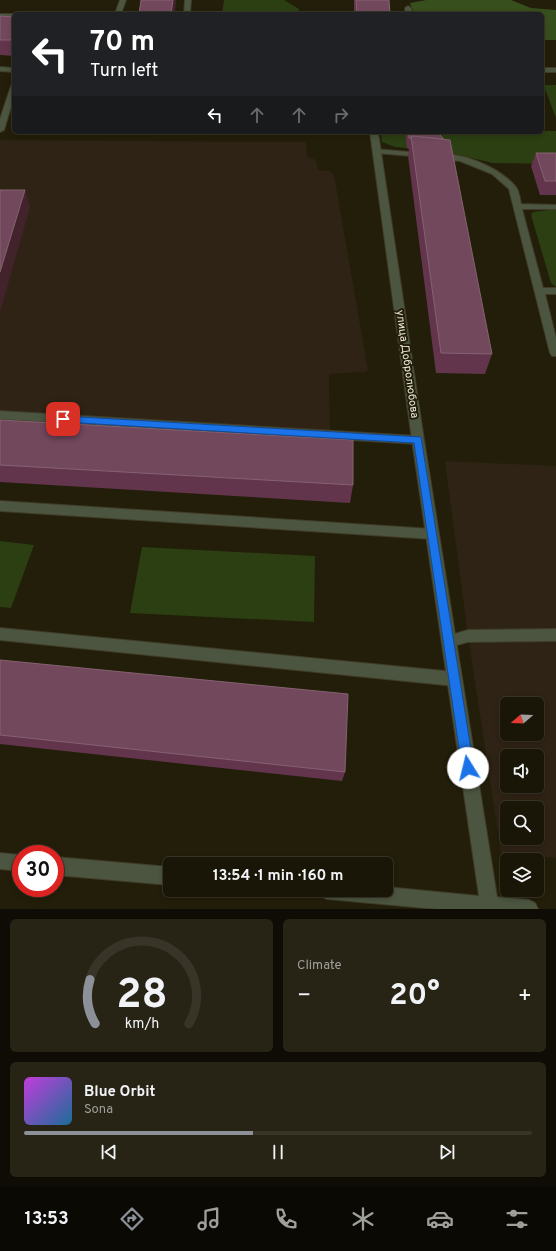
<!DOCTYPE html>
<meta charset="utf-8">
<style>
:root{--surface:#1a1607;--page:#272315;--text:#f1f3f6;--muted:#9f9f9b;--line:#383528;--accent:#8c9099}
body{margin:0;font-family:Overpass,sans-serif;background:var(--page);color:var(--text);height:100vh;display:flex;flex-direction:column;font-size:15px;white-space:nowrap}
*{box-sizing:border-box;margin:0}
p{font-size:13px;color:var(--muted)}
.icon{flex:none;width:22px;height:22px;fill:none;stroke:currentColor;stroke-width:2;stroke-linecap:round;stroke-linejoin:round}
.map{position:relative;height:909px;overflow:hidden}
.side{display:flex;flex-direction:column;gap:10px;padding:10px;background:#0e0c04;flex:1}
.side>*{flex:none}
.top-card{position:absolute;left:12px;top:12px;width:532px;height:122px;border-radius:6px;box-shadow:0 2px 6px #0003,0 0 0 1px var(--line);background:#202124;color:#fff;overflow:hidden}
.needle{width:26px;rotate:251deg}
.fabs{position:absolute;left:500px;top:697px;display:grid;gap:8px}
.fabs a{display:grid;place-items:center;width:44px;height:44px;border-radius:6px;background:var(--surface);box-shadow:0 2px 6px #0003,0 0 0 1px var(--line);font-size:20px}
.speed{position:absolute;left:12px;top:845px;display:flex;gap:8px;font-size:20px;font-weight:700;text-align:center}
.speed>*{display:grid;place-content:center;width:52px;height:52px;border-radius:50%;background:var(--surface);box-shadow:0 2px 6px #0003,0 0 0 1px var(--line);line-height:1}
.speed .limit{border:6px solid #d22;background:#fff;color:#111}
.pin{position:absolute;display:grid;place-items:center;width:34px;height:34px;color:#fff;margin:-17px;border-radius:8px;box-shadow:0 2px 6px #0006}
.me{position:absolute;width:44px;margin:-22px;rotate:351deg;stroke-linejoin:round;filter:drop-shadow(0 0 3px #0008)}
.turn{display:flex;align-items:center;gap:14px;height:84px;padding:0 12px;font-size:18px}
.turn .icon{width:52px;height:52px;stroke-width:2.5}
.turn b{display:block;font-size:28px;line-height:34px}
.lanes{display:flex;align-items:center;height:38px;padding:0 12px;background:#0003;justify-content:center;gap:20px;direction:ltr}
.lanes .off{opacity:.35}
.big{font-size:30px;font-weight:700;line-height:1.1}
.side .card{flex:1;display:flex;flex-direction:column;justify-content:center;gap:6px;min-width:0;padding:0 14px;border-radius:6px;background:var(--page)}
.side .dial{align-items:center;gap:0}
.dial svg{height:104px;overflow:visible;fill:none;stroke:var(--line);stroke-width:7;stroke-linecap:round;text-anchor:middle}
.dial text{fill:var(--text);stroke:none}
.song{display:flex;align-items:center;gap:12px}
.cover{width:48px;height:48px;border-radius:6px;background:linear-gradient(135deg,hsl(290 70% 55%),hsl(200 70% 35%))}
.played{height:4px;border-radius:2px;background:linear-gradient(90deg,var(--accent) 45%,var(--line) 45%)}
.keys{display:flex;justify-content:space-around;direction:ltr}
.heat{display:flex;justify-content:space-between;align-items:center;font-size:22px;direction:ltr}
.side .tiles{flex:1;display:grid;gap:10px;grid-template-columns:1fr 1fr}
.card:last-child{grid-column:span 2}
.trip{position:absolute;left:163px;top:857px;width:230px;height:40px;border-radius:6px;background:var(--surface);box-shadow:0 2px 6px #0003,0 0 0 1px var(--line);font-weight:700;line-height:40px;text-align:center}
.tab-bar{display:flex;height:64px;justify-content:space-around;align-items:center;background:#0a0903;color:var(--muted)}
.tab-bar .icon{width:28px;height:28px}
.tab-bar .active{color:var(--accent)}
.tab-bar b{font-size:18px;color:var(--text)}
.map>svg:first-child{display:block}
</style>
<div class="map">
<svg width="556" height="909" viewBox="0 0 556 909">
<rect width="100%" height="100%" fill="#231e09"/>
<path fill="#2e2314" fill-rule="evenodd" d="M0 140 306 142 307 157 316 160 318 170 329 171 334 175 368 370 365 372 329 374 330 432 0 412Z
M445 461 556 466V858L501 853 468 636ZM507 704H537V734H507ZM507 756H537V786H507ZM507 808H537V838H507Z"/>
<path fill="#2b3f12" d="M224 0H284L299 9 298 14H222Z
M544 85H556V118L545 89Z
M542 131H556V164L492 163 452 153 395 147 382 142 381 132Z
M556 209V287L551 283 531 215 533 212Z
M0 541 34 545 11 608 0 607Z
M142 547 315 556 314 622 130 613Z"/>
<path fill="#374f1c" d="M426 0H511L531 8 556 10V40H542V14H414L410 3Z"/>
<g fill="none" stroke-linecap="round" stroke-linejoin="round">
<g stroke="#3f3b27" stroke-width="2">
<path id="lane" d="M120 0H126L121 14H115Z
M185 0H191L190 14H184Z
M408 6 411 8 412 14H406L405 8Z
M0 14H14V18H0Z
M542 68H556V72H542Z
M14 84V97L4 130 0 132V119L11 86Z
M374 149 422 153 426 155 422 157 377 153H374Z
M436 155C460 150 500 168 515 186 519 190 520 198 521 204L556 205V209H522L543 288H556V294H545L556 338V356H552L550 353 509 189 492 174 460 161 436 159Z
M0 411 418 436 422 437 423 440 422 443 418 444 0 419Z
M0 501 432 529 436 530 438 534 436 538 432 539 0 511Z
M0 628 455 672 460 674 462 679 460 684 455 686 0 640Z
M556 629V641L468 642 449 647 444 645 442 641 444 637 468 630Z"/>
</g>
<g stroke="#3f3b27" stroke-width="2">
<path id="street" d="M0 67 14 68V72L0 71Z
M370 132H378L424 440 497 897 529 900 535 903 538 909H436L327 899 321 896 318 890H386V887L479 896 412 440Z
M0 853 21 855V871L0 869Z
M55 857 170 867V885L55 875Z"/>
</g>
<use href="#lane" fill="#4b553f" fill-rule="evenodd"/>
<use href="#street" fill="#4b553f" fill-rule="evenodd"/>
</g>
<path fill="#62354d" d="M354 0H389L390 14H354Z
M0 16 14 17V56L0 55Z
M405 132H437L492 354 485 374 436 373 408 156 409 149 407 148Z
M536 153H556V195H540L531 166Z
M0 420 353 485 350 503 0 482Z
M0 660 345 772 342 781 0 744Z"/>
<path fill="#43232b" d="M173 0H176L175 14H171Z
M25 190 30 207 0 312V272Z"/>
<path fill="#72485d" stroke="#856271" d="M141 0H173L171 14H139Z
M356 0H389L390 14H357Z
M0 16 14 17V40H0Z
M408 132H437L444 139 411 136V139L409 138Z
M411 136 450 140 492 354 441 353Z
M536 153H556V181H545Z
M0 190H25L0 272Z
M0 420 353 440V485L0 465Z
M0 660 348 694 345 772 0 735Z"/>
<path fill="#1a73e8" stroke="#114b97" d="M63 416 421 437 474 768 473 772 468 774 464 772 462 768 414 443 63 422 59 419Z"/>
<g text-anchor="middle" stroke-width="4" stroke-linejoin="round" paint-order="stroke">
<g font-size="11" fill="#eeecde" stroke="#231e09">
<text transform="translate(408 364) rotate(82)" y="4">улица Добролюбова</text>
</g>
</g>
</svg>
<div class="fabs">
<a><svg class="needle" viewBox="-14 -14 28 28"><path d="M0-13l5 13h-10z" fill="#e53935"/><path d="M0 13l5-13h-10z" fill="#9f9f9b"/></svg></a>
<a><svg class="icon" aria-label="sound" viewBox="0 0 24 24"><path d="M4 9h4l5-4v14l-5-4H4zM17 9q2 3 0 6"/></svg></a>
<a><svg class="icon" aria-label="search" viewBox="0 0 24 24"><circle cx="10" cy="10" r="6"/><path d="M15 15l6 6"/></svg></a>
<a><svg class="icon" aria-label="layers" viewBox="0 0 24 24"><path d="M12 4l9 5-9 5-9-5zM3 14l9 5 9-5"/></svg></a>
</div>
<div class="speed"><div class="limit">30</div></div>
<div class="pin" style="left:63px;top:419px;background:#d93025"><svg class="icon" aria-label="arrive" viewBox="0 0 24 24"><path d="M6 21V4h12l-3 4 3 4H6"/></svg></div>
<svg class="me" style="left:468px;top:768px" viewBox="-20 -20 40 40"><circle r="19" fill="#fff"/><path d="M0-13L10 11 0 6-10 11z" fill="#1a73e8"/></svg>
<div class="trip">13:54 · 1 min · 160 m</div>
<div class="top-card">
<div class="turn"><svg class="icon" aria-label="left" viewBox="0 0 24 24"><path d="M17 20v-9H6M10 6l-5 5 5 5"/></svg><div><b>70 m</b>Turn left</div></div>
<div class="lanes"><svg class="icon" aria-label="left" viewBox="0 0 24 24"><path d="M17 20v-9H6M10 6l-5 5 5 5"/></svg><svg class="icon off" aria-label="ahead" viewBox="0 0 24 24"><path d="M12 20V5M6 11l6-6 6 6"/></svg><svg class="icon off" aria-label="ahead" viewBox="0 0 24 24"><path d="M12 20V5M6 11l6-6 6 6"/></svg><svg class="icon off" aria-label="right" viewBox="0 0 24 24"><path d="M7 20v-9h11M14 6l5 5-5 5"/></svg></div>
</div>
</div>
<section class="side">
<div class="tiles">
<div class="card dial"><svg viewBox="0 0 100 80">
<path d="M14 69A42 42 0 1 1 86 69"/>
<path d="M14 69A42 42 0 0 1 10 35" stroke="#8c9099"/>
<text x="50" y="56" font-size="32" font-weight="700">28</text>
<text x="50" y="72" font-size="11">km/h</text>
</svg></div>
<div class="card"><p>Climate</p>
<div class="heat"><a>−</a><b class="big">20°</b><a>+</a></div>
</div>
<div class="card">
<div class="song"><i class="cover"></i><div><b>Blue Orbit</b><p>Sona</p></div></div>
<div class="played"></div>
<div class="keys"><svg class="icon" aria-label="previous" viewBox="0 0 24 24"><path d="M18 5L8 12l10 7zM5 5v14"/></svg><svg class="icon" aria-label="pause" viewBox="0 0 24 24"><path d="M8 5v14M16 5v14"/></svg><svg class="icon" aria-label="next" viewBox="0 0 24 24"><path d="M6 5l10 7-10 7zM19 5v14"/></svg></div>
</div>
</div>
</section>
<nav class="tab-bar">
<b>13:53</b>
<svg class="icon active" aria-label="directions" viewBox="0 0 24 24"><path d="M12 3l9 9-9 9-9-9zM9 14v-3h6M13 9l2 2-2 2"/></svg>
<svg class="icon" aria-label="music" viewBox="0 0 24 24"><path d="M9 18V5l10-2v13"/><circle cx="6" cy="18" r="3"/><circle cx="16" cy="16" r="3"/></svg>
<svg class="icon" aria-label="phone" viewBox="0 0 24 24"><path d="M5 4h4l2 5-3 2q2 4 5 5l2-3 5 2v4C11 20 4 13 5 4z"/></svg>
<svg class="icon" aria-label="climate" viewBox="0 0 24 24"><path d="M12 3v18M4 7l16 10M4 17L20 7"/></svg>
<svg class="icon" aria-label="car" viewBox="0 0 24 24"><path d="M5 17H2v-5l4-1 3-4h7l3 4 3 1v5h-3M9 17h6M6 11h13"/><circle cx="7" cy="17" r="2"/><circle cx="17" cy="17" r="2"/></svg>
<svg class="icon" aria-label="filters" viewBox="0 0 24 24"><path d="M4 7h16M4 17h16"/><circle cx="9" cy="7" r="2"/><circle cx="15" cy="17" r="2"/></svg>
</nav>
